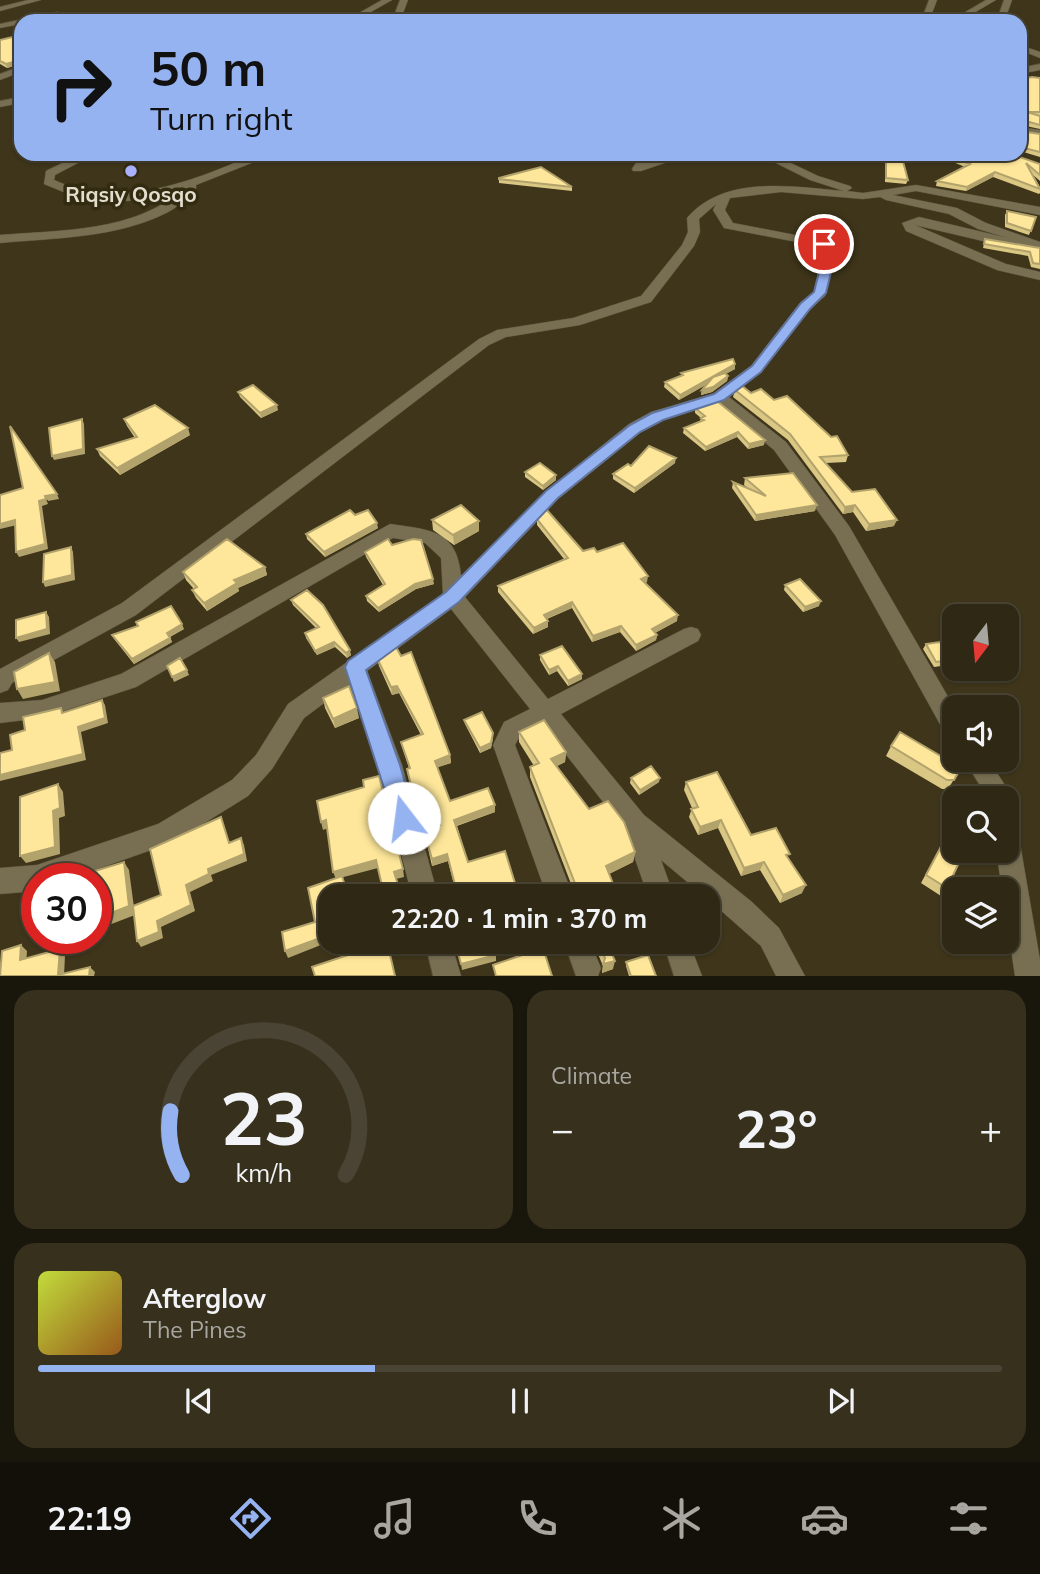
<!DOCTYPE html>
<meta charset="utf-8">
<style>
:root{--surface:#2e2814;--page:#36301d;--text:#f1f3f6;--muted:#a7a6a0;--line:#494434;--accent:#95b2f1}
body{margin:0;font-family:Mulish,sans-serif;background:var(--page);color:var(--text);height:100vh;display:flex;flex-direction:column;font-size:26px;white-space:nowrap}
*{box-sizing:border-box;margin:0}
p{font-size:23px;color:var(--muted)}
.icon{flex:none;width:38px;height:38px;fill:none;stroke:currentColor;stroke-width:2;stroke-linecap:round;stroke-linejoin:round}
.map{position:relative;height:976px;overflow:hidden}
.details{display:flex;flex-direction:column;gap:14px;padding:14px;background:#19160b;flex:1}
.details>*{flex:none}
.hud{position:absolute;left:14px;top:14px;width:1013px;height:147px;border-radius:21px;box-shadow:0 2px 5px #0004,0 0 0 2px var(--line);background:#95b2f1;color:#111;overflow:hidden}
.needle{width:46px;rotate:196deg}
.fabs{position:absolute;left:942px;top:604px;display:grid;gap:14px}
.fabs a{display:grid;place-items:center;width:77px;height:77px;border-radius:14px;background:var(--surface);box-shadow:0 2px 5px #0004,0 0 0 2px var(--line);font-size:35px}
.speed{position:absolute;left:21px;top:863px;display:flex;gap:14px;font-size:35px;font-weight:700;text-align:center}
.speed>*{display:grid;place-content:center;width:91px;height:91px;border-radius:50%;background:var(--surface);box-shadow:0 2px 5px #0004,0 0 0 2px var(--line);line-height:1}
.speed .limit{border:10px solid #d22;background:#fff;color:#111}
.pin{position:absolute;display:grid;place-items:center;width:60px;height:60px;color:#fff;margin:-30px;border:4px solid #fff;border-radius:50%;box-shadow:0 2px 7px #0007}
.me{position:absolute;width:77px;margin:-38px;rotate:345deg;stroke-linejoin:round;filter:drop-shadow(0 0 5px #0008)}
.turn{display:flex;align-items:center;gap:24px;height:147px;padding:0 21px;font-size:32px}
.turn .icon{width:91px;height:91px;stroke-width:2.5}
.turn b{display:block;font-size:49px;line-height:60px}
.big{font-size:52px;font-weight:700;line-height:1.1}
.details .tile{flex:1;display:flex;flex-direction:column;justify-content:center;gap:10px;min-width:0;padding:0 24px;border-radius:21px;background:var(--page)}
.details .dial{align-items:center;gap:0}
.dial svg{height:182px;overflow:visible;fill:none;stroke:var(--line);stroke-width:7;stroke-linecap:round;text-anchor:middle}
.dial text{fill:var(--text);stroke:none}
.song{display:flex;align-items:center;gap:21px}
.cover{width:84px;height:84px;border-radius:10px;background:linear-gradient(135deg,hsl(70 70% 55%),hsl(30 70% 35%))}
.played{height:7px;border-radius:4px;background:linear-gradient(90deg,var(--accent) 35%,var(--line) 35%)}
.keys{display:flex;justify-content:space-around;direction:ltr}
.heat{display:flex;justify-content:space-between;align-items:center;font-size:38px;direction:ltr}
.details .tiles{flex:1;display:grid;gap:14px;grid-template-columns:1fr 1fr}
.tile:last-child{grid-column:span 2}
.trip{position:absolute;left:318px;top:884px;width:402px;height:70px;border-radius:21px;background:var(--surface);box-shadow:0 2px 5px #0004,0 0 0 2px var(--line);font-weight:700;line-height:70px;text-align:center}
.menu{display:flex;height:112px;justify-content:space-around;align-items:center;background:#121008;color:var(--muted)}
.menu .icon{width:49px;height:49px}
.menu .current{color:var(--accent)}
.menu b{font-size:32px;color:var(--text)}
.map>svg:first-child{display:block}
</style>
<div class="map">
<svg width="1040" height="976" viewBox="0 0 1040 976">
<rect width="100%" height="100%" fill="#3e351a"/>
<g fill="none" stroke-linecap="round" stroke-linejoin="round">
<g stroke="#59533b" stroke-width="1">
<path id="minor" d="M28 0H41L0 11V7Z
M382 0H392L355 21H345Z
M400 0H408L400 21H392Z
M929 0H937L929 21H921Z
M986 0H996L960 21H950Z
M1004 0H1012L1007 14 1009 21H1001L999 14Z
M58 12 61 16 21 21V24L0 28V24Z
M1020 45 1040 52V58L1020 50Z
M1040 64V70L1020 74V68Z
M21 66V72L0 80V74Z
M21 97V103L0 107V101Z
M1020 127 1040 130V136L1020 133Z
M81 154H95L55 175 54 180C107 204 161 191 212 172 233 164 252 154 274 154L196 185V189C186 197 178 208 166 213 117 238 54 238 0 243V235C61 230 134 232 182 190L128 201 66 193 44 184 46 171Z
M642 154H652L647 163 675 154H691L641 171H633L632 169Z
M758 154H772L818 176 850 186 852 188 847 191 863 193 916 185 1040 207V215L916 191 893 195 957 208 986 223 1040 242V250L1019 245 1004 246 915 225 1006 264 1040 272V280L997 270 906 231 902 223 919 217 1008 238 978 229 949 214 886 200 880 197 863 199 781 192 730 198 725 210 733 223 816 239 827 243 836 252 825 296 810 309 761 372 729 397 786 442 849 526 954 707V738L946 735 835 535 774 450 717 403 663 420 641 432 558 499 465 597 548 699 684 629 691 627 698 629 701 635 698 641 561 714 644 815 752 902 779 928 805 976H776L761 946 709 900V896H704L661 860 674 896H648L625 830 542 724 520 736 515 745 573 896H547L493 745 504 722 530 709 451 609 367 671 402 765 438 896H412L378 765 350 684 304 718 272 769 248 796 174 842 72 878H37V891L0 894V868L37 865 158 824 232 780 256 755 288 704 443 594 441 558 425 543 393 538 136 687 42 718 0 723V703L42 700 121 674 390 524C429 530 457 529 461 576L546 491 629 424 651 412 713 394 751 366 800 303 814 292 823 253 807 244 724 228 713 210 716 204 699 219 700 232 694 246 651 302 580 325 506 337 489 345 136 615 12 683 8 690 0 693V669L122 603 479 339 497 330 573 318 641 296 682 245 688 232 687 218C725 174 792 187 844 191L810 180Z
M964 760H989L1013 798 1009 806 1006 807V798H988Z
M1006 820 1015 824 1018 832 1040 960V976H1015L1006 916V889H1002L996 850H1006Z
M425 942H451L461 976H433Z
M564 942H590L601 968 598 976H576Z
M663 942H689L702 976H674Z"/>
</g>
<use href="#minor" fill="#786f52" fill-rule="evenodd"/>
</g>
<path fill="#dac784" d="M21 35V64L7 68 0 64V40Z
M1040 78V129L1021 125 1020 79Z
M1020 131 1040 134V157L1020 151Z
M885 154H901L908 180 906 184 885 182Z
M934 154H1011L1040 164V181L1033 175 1040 187V193L1039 194 993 177 966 191 936 186 937 181 965 167Z
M499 178 572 187V191L499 183Z
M1007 211 1036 217 1029 235 1005 227V215Z
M985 239 1040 248V269L1031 267 1028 256 983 248Z
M735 369 725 374 728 376 727 381 712 392 701 395 702 390 707 384 679 400 664 387 665 382 681 376V373Z
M735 390 751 393 774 400 848 455 846 462 826 463 852 492 894 526 866 531 853 512 843 514 788 440 733 397Z
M238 392 278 410 261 418 240 397Z
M695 408 764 445 748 449 737 437 705 451 683 433 684 428 700 421 701 418 695 413Z
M124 419 190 435 120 475 100 456 97 449 135 438 127 426Z
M675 463 634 493 613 479V474L631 466Z
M525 472 556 480 543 490 525 477Z
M745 478 815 511 755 521 732 488 733 482 748 488 744 485Z
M355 515 378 528 325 557 307 539 306 534Z
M537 519 583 551 597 552 647 582 645 583 677 621 655 633 657 635 656 640 636 651 620 632 592 642 572 608 547 619 548 627 533 634 498 592V586L564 559 537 525Z
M432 520 479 521V531L454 545 433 530Z
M392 545 434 584 416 589 379 612 367 601 366 596 383 585 366 557 365 552Z
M265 567 267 575 238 588 239 591 207 611 196 598 192 590 194 589 186 580 183 572Z
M785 585 819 606 803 612 784 590Z
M291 600 351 655 347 658 335 647 317 655 306 638 305 633 316 628 293 605Z
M184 629 170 637 172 642 134 664 115 640 112 635Z
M926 644 951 660 949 665 934 667 923 649Z
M540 655 582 674V679L568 686 557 671 549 675 540 660Z
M377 658 450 755 451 763 437 767 450 801 495 805V812L457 826 468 862 519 896H457L448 861 432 866 424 831 438 826 429 800 415 804 408 776 407 769 409 768 403 749 401 742 421 735 399 693 392 695 379 666Z
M323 698 359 718 335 728 325 708Z
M464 720 493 733V738L491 748 480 753 465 724Z
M519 732 566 752 565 762 557 766 589 809 635 852 633 862 609 874 618 896H572L573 889 530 777V767L534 766 519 742Z
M891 746 961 768 948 789H942L886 756Z
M631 778 659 782 639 795 630 783Z
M686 782 751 835 788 857 802 893 780 903 760 870 741 876 718 828 698 835 689 817 692 808 684 790Z
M954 822 947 888 941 896 921 883Z
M593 942H607L613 969 602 973 603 966Z
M626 962 656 976H629L626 966Z"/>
<path fill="#b2a26c" d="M21 60V64L7 68 6 64Z
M995 172 993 177 966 191 967 187Z
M735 364V369L679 400 680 395Z
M728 376 727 381 712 392 701 395 702 390Z
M277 405 278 410 261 418 260 413Z
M82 419 84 424 85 454 54 460 52 456Z
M188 428 190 435 120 475 117 468Z
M738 432 737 437 705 451 706 447Z
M765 440 764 445 748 449 749 444Z
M676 458 675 463 634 493 635 488Z
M556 475V480L543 490V486Z
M57 494 59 499 48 501 45 496Z
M46 499 48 504 42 506 48 549 19 557 16 552 39 501Z
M817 505 815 511 755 521 756 515Z
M855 505 853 512 843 514 845 507Z
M15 520 17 525 0 529V524Z
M897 520 894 526 866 531 869 524Z
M479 521V531L454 545 453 535Z
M377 523 378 528 325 557 324 552Z
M71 547 73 552 75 580 45 587 43 582Z
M265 567 267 575 238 588 239 591 207 611 204 603 234 580Z
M648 576 647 582 640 584 641 579Z
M433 579 434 584 416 589 379 612 378 608 415 584Z
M821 601 819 606 803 612 805 607Z
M572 602V608L543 620 544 615Z
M46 612 49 617 50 634 19 642 16 638Z
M678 615 677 621 651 635 652 629Z
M548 621V627L533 634 534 628Z
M182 624 184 629 169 637 167 633Z
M621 626 620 632 592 642 593 636Z
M657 635 656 640 636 651V645Z
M170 638 172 642 134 664 132 659Z
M334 642 335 647 317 655 315 651Z
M350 650 351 655 347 658 346 653Z
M49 653 55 662 60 691 23 699 17 689Z
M558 666 557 671 549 675V670Z
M187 670 189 675 174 682 172 677Z
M582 674V679L568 686V681Z
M397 686 399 693 392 695 391 687Z
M102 700 105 705 108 723 81 732 86 760 0 781V775L78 727Z
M357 708 359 718 335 728 333 719Z
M493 733V738L491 748 480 753V748Z
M566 752 565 762 551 769V759Z
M450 755 451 763 436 768 435 761Z
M660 778 659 782 639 795 640 790Z
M58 784 63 792 65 816 59 818 60 854 26 863 20 856 53 811Z
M428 793 429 800 415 804 414 797Z
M495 805V812L455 826 454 820Z
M326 820 328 828 323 830 321 822Z
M721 820 718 828 698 835 700 827Z
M241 838 244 845 247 861 211 875 213 881 190 892 195 911 161 927 163 938 141 947 137 941 157 921 186 885 208 869Z
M635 852 633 862 605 876 606 866Z
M447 854 448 861 432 866V859Z
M376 860 378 868 336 879 333 872Z
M124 862 129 870 135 915 101 928 99 925 96 926V919Z
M764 862 760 870 741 876 744 868Z
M403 869 404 877 396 879 394 872Z
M398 885 399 893 389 896H384L383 890Z
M806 885 802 893 780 903 783 895Z
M478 889 479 896H458Z
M331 934V941L288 958 285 951Z
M21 945 27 951 26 966 20 960Z
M60 949 65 955 64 976H58Z
M496 955V961L462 970 461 964Z
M615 961 613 969 602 973 603 964Z
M90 967 95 972 94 976H89Z"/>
<path fill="#fee79a" stroke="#b2a26c" stroke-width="2" d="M69 14 97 21H46Z
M21 35V60L6 64 0 61V40Z
M1032 77 1040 78V112H1027L1040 116V125L1022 120 1020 128V79Z
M1020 131 1040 134V152L1020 147Z
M886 154H901L908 180 886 178Z
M945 154H1011L1040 164V175L1026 163 1040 189 995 172 967 187 937 181 970 164Z
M541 167 572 187 499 179V178Z
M1007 211 1036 217 1031 231 1007 223Z
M985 239 1040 248V264L1033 263 1030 252 984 244Z
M733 359 735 364 680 395 665 382 683 375 681 373Z
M725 373 728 376 713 387 702 390 713 377Z
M253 385 277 405 260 413 238 392Z
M741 385 751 393 761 389 774 400 787 396 831 437 837 436 848 455 820 457 852 492 875 489 897 520 869 524 855 505 845 507 790 434 735 390Z
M717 401 765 440 749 444 738 432 706 447 684 428 704 420 701 418 705 416 695 408Z
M155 405 188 428 117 468 97 449 137 437 124 419Z
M82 419 83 449 52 456 49 428Z
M10 426 57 494 45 496 46 499 39 501 45 544 16 552 15 520 0 524V495L23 488Z
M649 446 676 458 635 488 613 474 628 464 631 466Z
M540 463 556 475 543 486 525 472Z
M793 473 817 505 756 515 733 482 766 496 745 478Z
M461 505 479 521 453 535 432 520Z
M546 509 583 551 594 548 597 552 623 543 648 576 641 579 678 615 652 629 657 635 636 645 621 626 593 636 572 602 544 615 548 621 534 628 498 586 568 558 537 519Z
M350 510 355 515 368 510 377 523 324 552 306 534Z
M227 539 265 567 234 580 237 583 204 603 192 590 197 587 183 572Z
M388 539 392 545 413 539 421 540 433 579 415 584 378 608 366 596 385 584 365 552Z
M71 547 72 575 43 582 44 554Z
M800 579 821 601 805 607 785 585Z
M307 590 323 605 350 650 346 653 334 642 315 651 305 633 319 627 291 600Z
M171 606 182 624 167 633 170 638 132 659 112 635 138 626 136 622Z
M46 612 47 629 16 638V620Z
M940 642 951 660 936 662 926 644Z
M562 646 582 674 568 681 558 666 549 670 540 655Z
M396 647 401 656 411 652 450 755 435 761 450 801 488 788 495 805 454 820 468 862 505 851 519 896H481L478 889 458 896 447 854 432 859 424 831 440 825 428 793 414 797 407 769 410 768 401 742 423 734 397 686 391 687 377 658Z
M49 653 55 682 17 689 14 672Z
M180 658 187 670 172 677 167 666Z
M349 686 357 708 333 719 323 698Z
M102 700 105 718 78 727 83 754 0 775V753L12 750 10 735 25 730 23 717 61 708 62 713Z
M482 712 493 733 491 743 480 748 464 720Z
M544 720 566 752 551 759 589 809 608 801 624 822 635 852 606 866 618 896H576L573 889 576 886 530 767 539 763 519 732Z
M900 732 961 768 954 780H947L891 746Z
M651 766 660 778 640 790 631 778Z
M717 772 751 835 776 828 790 854 786 855 806 885 783 895 764 862 744 868 721 820 700 827 691 809 698 807 686 782Z
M379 776 403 869 394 872 398 885 383 890 376 860 333 872 326 820 321 822 317 801 364 787 363 780Z
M58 784 60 808 53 811 55 847 20 856V797Z
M221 817 229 843 241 838 244 854 208 869 209 874 186 885 191 905 157 921 159 932 137 941 133 906 161 895 150 849Z
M954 822V850H965L947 888 926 875Z
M124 862 129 906 96 919V878H72Z
M342 876 348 896H331V934L285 951 282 932 315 922 308 888Z
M387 942 395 976H315L312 967Z
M455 942H492L496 955 461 964Z
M598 942H607L615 961 603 964 605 958Z
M21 945 20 960 60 949 58 975 90 967 89 976H0L2 951Z
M543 948 552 976H496L493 965Z
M648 955 656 976H631L626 962Z"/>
<path fill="#95b2f1" stroke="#61749d" stroke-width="2" d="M824 241 836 252 826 293 810 309 761 372 724 400 663 420 640 432 558 498 459 602 366 670 400 765 415 818 412 825 404 828 396 825 345 667 348 661 446 592 546 491 630 425 652 413 714 394 752 366 801 303 814 292 824 252 818 244Z"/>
<circle fill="#a9b0fc" stroke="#332b10" stroke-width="2.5" cx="131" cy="171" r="7"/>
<g text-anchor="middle" stroke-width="7" stroke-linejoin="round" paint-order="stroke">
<g font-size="21" font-weight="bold" fill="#e2ddce" stroke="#332b10">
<text x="131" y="202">Riqsiy Qosqo</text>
</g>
</g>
</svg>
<div class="fabs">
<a><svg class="needle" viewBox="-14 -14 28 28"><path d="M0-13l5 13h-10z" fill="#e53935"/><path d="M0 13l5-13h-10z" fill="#a7a6a0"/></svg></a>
<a><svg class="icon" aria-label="sound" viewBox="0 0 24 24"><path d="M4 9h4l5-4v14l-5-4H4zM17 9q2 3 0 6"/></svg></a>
<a><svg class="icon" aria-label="search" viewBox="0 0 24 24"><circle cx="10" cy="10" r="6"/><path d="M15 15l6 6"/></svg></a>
<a><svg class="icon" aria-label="layers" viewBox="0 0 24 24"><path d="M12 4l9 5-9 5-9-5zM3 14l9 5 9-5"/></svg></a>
</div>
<div class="speed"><div class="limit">30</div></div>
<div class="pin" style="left:824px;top:244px;background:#d93025"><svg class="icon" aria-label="arrive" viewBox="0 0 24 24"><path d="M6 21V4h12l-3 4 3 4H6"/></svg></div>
<svg class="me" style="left:404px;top:818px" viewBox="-20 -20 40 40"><circle r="19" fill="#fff"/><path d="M0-13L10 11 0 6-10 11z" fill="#95b2f1"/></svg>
<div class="trip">22:20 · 1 min · 370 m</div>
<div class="hud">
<div class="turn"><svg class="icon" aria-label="right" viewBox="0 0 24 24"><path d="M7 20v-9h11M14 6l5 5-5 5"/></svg><div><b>50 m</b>Turn right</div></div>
</div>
</div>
<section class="details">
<div class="tiles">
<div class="tile dial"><svg viewBox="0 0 100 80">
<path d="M14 69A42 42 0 1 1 86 69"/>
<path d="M14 69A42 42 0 0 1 9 41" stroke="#95b2f1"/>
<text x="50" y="56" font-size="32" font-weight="700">23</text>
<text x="50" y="72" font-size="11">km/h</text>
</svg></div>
<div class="tile"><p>Climate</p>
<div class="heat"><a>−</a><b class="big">23°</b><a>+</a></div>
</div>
<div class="tile">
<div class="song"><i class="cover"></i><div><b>Afterglow</b><p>The Pines</p></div></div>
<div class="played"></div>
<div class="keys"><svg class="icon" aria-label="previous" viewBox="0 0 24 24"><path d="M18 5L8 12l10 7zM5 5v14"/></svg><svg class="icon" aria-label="pause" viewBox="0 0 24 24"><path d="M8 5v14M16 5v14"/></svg><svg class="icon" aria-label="next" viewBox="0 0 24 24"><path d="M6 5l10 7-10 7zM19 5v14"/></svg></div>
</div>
</div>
</section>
<nav class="menu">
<b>22:19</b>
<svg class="icon current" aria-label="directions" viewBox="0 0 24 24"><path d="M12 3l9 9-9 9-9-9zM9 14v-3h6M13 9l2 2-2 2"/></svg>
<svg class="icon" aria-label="music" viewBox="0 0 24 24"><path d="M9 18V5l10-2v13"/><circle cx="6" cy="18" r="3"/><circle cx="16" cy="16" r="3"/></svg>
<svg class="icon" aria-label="phone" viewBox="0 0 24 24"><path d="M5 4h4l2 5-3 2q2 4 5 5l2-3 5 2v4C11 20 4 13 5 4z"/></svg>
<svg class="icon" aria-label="climate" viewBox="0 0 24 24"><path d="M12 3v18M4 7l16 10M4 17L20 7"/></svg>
<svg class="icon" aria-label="car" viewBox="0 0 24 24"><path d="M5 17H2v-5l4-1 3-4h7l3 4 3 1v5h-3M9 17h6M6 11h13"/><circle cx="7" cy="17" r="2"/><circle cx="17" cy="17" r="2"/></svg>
<svg class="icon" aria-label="filters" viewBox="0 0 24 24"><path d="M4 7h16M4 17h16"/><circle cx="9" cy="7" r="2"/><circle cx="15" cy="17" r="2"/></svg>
</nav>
